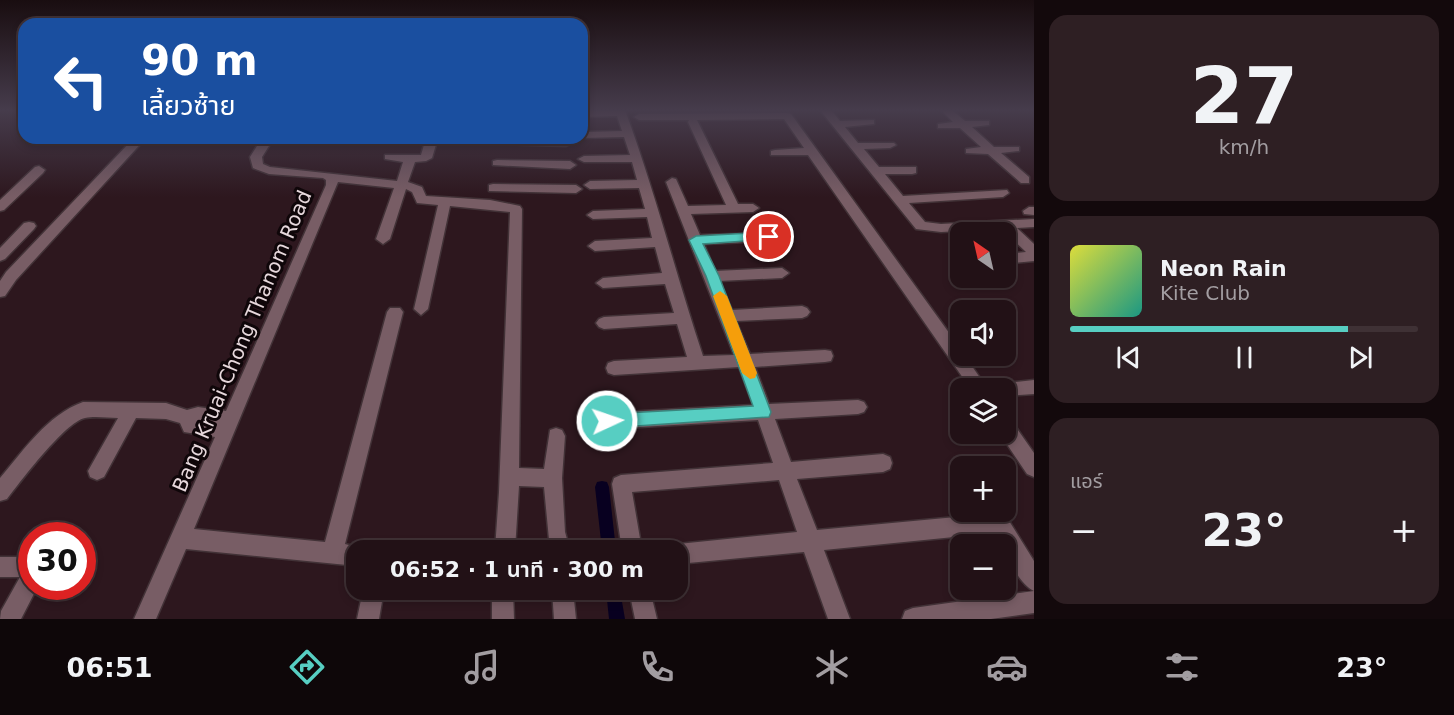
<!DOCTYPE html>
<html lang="th">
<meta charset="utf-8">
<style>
:root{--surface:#221116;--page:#2e1f23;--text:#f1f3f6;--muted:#a29da1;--line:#3f3135;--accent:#57cec2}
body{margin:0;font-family:"DejaVu Sans","Noto Sans Thai",sans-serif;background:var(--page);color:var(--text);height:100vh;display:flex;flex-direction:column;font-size:22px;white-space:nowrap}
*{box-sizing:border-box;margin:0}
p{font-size:20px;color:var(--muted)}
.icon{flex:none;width:33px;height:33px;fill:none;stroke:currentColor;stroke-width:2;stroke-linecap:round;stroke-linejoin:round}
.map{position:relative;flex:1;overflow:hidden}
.sheet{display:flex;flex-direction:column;gap:15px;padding:15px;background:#13090c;width:420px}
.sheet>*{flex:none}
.hud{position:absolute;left:18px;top:18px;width:570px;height:126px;border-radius:18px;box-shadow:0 3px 9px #0003,0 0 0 2px var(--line);background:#1a4fa0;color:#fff;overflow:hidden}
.needle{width:39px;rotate:326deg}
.fabs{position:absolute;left:950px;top:222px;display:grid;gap:12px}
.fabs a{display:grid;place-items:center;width:66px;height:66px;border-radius:12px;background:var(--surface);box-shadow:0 3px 9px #0003,0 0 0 2px var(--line);font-size:30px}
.speed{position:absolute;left:18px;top:522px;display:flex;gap:12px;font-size:30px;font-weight:700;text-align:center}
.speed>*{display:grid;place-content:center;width:78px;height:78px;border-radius:50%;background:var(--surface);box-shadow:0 3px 9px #0003,0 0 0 2px var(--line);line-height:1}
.speed .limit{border:9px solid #d22;background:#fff;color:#111}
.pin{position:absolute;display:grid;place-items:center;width:51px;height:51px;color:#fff;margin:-26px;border:3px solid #fff;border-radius:50%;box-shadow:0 2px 6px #0007}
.me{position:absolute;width:66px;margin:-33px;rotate:87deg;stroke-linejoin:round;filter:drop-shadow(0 0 4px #0008)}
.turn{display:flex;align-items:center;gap:21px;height:126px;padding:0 24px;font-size:27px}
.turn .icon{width:78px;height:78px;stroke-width:2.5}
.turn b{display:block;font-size:42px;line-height:51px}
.big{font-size:45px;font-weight:600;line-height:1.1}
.sheet .card{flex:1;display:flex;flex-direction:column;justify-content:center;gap:9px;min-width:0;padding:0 21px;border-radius:18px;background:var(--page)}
.sheet .dial{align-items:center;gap:0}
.dial b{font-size:78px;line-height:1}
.song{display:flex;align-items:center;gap:18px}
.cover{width:72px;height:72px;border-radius:9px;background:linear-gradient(135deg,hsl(60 70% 55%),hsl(170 70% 35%))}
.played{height:6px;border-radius:3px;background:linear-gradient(90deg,var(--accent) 80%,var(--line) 80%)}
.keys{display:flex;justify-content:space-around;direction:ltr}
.heat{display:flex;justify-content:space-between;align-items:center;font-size:33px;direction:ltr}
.trip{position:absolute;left:346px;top:540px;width:342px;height:60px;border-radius:18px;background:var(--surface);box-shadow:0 3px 9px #0003,0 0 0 2px var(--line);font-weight:600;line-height:60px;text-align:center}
.menu{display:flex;height:96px;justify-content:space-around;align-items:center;background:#0e0709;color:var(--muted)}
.menu .icon{width:42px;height:42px}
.menu .current{color:var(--accent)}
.menu b{font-size:27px;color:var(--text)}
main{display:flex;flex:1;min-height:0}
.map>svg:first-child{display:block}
</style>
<main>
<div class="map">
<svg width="1034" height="619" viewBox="0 0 1034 619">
<rect width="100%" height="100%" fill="#2d171e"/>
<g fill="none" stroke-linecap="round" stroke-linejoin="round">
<path fill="#080020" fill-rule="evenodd" d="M602 481 607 482 609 487 616 550H602L595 487 597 482Z
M606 590H620L625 619H609Z"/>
<g stroke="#423237" stroke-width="3">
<path id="minor" d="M625 110C655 191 676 275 703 356L734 355 666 182 672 178 676 179 688 206 726 205 688 122 689 120H639L634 117 639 114 787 113 791 114 960 348V356H965L987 388H970L808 155H771V151L775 150 804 148 784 119 697 120 738 204H753L759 208 753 212 691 214 700 235 769 233 776 237 769 241 704 244 715 271 782 268 789 273 782 278 719 281 732 310 802 306 807 308 810 312 807 316 802 318 736 321 750 354 825 350 831 351 833 356 831 361 825 362 755 367 769 404 858 400 864 402 867 407 864 412 858 414 775 419 791 462 883 454 890 457 892 463 890 469 883 472 797 479 817 530 999 513 1006 516 1034 561V591C1021 585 1005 558 1005 544H1001L994 533 824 550 850 619H828L804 552 678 564V550H669L671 547 678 544 797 532 779 480 632 492 642 550H622L612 484 614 478 621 475 773 463 758 420 607 429 601 426 598 421 601 416 607 413 753 405 739 367 614 375 608 373 606 368 608 363 614 361 687 357 677 324 604 329 599 327 596 323 599 319 604 317 674 313 665 284 603 288 596 283 603 278 662 273 655 247 595 251 588 246 595 241 652 238 647 217 593 219 587 215 593 211 645 209 639 188 590 189 584 185 590 181 637 180 632 162H584L578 159 584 156 630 155 624 137 582 138H581L582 132 622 131 617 116 582 117V111Z
M820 110H831L840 121 874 120V124L845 127 858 143H894L896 145 890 148 864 149 879 167H916V173L912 174H885L903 196 1007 190 1009 193 1003 197 909 203 925 222 941 224 1034 219V227L1017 228 1034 244V261L1005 264V254L1026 252 1002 229 941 232 916 229Z
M941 110H952L965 121H989V125L972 127 994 147H1019V151L1001 153 1029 177V183H1021L988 154 966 153V149L981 147 960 128H938V124L953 122Z
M134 138H146L16 280 5 296 0 297V281L6 272Z
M262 138H274L262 157 263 164 270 167 397 181 403 162 385 159V155H421L426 138H438L432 158 426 161 415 162 408 182 422 187 426 196 490 200 520 206 522 209 519 468 544 469 550 430 556 428 562 430 565 436 562 478 565 532 570 550H550L544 487 519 486 515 550H495L499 492 510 212 450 206 428 309 421 315 414 309 438 205 417 203 412 192 406 189 390 239 383 244 376 239 394 188 338 182 194 529 325 542 387 312 390 308H400L403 312 345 544 364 549 365 550H357V566L186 549 156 619H134L215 437 184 432 180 423 166 419 136 418 104 477 97 480 90 477 88 471 118 418C108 418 95 416 85 418 65 422 21 481 7 499L0 501V478C24 450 47 415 83 402L166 403 187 410 198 407 226 411 326 185V180L323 178 269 174 253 168 250 157Z
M501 138 566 140 572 143 566 146 502 144 496 141Z
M497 160 570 161 576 165 570 169 493 165V161Z
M39 166 45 170 43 173 4 210 0 211V200L35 167Z
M493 184 576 185 582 189 576 193 489 191V185Z
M1029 207H1034V215L1024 214 1023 211Z
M29 222 34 223 36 226 34 229 5 259 0 261V248L24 223Z
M1034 380V394L1005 396V388H997L999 384Z
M1005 418 1011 420 1034 453V477L1027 474 1000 434H1005Z
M0 557H32V586H38L21 619H0L1 611 20 577H0Z
M363 590H384L379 619H357Z
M492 590H513L514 619H492Z
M552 590H573L576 619H554Z
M629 590H650L657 619H635Z
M1034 591V613L991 619H902L905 611 913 608Z"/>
</g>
<use href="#minor" fill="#785d65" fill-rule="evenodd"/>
</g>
<linearGradient id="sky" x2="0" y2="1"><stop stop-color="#190d10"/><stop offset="0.56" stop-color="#463c4c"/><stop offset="1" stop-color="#463c4c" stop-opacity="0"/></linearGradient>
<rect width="1034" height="197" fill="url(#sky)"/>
<path fill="#57cec2" stroke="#39867e" stroke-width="1.5" d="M769 232 775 237 773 239 703 244 719 276 771 412 769 417 607 428 602 426 599 421 602 416 607 414 753 406 706 276 689 240 696 236Z"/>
<path fill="#f59e0b" d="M720 291 727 296 757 373 755 378 750 379 742 373 713 296Z"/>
<g text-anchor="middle" stroke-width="6" stroke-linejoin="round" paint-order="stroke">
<g font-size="20" fill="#e7d8dc" stroke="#0f0609">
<text transform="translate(242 341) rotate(-67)" y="7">Bang Kruai-Chong Thanom Road</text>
</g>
</g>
</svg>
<div class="fabs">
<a><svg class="needle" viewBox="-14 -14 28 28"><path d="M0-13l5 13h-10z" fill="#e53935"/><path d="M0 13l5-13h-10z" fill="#a29da1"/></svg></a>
<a><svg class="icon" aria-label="sound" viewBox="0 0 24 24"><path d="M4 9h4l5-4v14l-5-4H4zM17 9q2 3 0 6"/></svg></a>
<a><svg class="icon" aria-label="layers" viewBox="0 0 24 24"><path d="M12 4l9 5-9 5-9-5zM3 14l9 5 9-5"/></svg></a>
<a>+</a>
<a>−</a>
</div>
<div class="speed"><div class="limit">30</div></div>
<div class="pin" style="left:769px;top:237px;background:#d93025"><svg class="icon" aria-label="arrive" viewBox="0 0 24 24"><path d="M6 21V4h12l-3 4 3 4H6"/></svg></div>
<svg class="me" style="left:607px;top:421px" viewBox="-20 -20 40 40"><circle r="17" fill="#57cec2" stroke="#fff" stroke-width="3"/><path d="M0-11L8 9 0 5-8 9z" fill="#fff"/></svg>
<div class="trip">06:52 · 1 นาที · 300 m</div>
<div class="hud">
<div class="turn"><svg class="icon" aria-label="left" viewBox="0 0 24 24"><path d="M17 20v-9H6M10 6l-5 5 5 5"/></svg><div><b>90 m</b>เลี้ยวซ้าย</div></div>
</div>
</div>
<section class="sheet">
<div class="card dial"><b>27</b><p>km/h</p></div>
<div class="card">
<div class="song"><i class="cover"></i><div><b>Neon Rain</b><p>Kite Club</p></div></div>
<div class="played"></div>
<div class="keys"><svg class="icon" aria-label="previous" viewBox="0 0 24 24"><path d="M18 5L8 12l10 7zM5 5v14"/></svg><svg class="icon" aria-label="pause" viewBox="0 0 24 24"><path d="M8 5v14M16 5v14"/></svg><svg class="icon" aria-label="next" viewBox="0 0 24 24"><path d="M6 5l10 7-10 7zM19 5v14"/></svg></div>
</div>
<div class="card"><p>แอร์</p>
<div class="heat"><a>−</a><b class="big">23°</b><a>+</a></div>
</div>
</section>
</main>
<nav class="menu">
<b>06:51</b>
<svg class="icon current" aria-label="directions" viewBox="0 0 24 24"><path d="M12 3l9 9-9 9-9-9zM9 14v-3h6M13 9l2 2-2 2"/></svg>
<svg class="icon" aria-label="music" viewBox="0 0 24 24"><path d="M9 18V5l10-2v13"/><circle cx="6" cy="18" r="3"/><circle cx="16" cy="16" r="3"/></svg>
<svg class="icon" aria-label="phone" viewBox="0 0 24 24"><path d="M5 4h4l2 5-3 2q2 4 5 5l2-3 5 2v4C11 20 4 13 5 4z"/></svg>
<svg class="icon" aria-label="climate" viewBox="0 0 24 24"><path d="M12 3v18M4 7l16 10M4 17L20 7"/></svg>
<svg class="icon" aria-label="car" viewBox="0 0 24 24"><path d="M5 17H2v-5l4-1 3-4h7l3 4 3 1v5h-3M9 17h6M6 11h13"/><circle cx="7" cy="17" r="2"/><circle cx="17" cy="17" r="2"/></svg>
<svg class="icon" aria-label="filters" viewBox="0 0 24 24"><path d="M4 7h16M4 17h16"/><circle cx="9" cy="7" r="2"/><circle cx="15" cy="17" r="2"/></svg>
<b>23°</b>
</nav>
